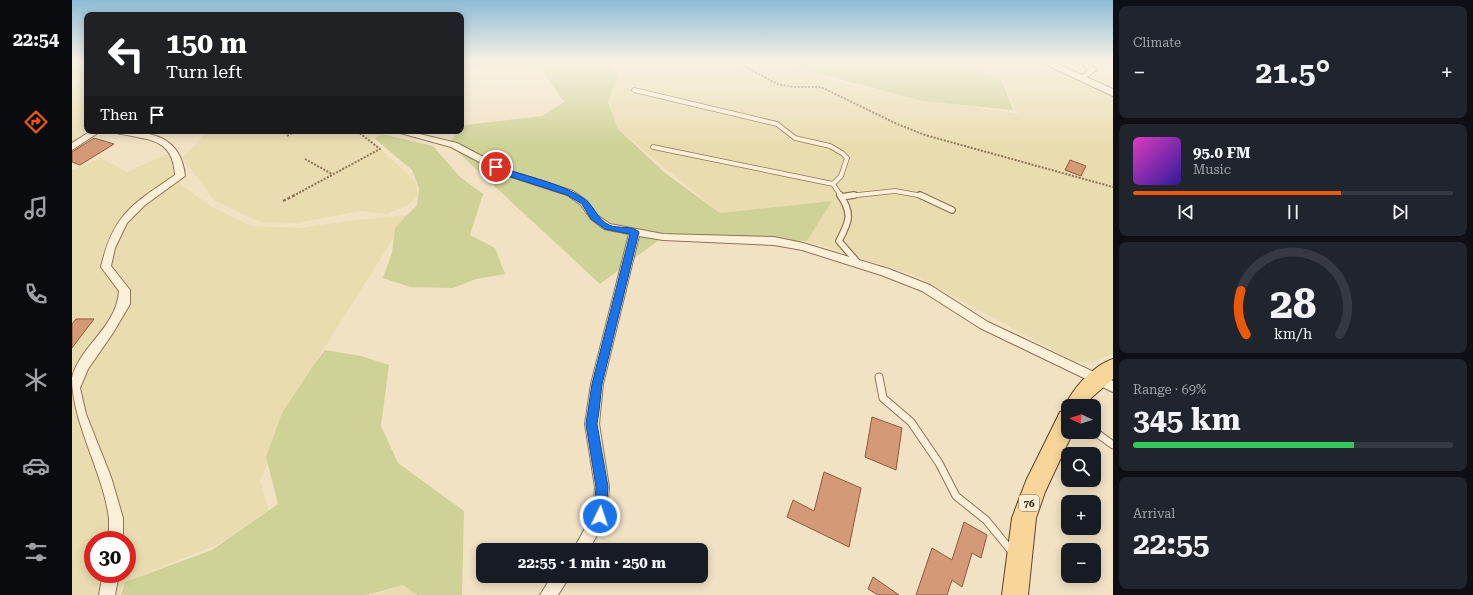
<!DOCTYPE html>
<meta charset="utf-8">
<style>
:root{--surface:#171b24;--page:#20242c;--text:#f1f3f6;--muted:#9ea1a6;--line:#363941;--accent:#ea580c}
body{margin:0;font-family:"Roboto Serif",serif;background:var(--page);color:var(--text);height:100vh;display:flex;flex-direction:column;font-size:15px;white-space:nowrap}
*{box-sizing:border-box;margin:0}
p{font-size:13px;color:var(--muted)}
.icon{flex:none;width:22px;height:22px;fill:none;stroke:currentColor;stroke-width:2;stroke-linecap:round;stroke-linejoin:round}
.map{position:relative;flex:1;overflow:hidden}
.side{display:flex;flex-direction:column;gap:6px;padding:6px;background:#0d0f14;width:360px}
.side>*{flex:none}
.banner{position:absolute;left:12px;top:12px;width:380px;height:122px;border-radius:8px;box-shadow:0 2px 10px #0003;background:#202124;color:#fff;overflow:hidden}
.needle{width:26px;rotate:274deg}
.buttons{position:absolute;left:989px;top:399px;display:grid;gap:8px}
.buttons a{display:grid;place-items:center;width:40px;height:40px;border-radius:8px;background:var(--surface);box-shadow:0 2px 10px #0003;font-size:20px}
.speed{position:absolute;left:12px;top:531px;display:flex;gap:8px;font-size:20px;font-weight:700;text-align:center}
.speed>*{display:grid;place-content:center;width:52px;height:52px;border-radius:50%;background:var(--surface);box-shadow:0 2px 10px #0003;line-height:1}
.speed .limit{border:6px solid #d22;background:#fff;color:#111}
.pin{position:absolute;display:grid;place-items:center;width:34px;height:34px;color:#fff;margin:-17px;border:2px solid #fff;border-radius:50%;box-shadow:0 1px 4px #0007}
.me{position:absolute;width:44px;margin:-22px;rotate:4deg;stroke-linejoin:round;filter:drop-shadow(0 0 3px #0008)}
.turn{display:flex;align-items:center;gap:14px;height:84px;padding:0 16px;font-size:18px}
.turn .icon{width:52px;height:52px;stroke-width:2.5}
.turn b{display:block;font-size:28px;line-height:34px}
.then{display:flex;align-items:center;height:38px;padding:0 16px;background:#0003;gap:8px;font-size:15px}
.big{font-size:30px;font-weight:700;line-height:1.1}
.side .widget{flex:1;display:flex;flex-direction:column;justify-content:center;gap:6px;min-width:0;padding:0 14px;border-radius:8px;background:var(--page)}
.side .dial{align-items:center;gap:0}
.dial svg{height:104px;overflow:visible;fill:none;stroke:var(--line);stroke-width:7;stroke-linecap:round;text-anchor:middle}
.dial text{fill:var(--text);stroke:none}
.song{display:flex;align-items:center;gap:12px}
.cover{width:48px;height:48px;border-radius:6px;background:linear-gradient(135deg,hsl(310 70% 55%),hsl(250 70% 35%))}
.played{height:4px;border-radius:2px;background:linear-gradient(90deg,var(--accent) 65%,var(--line) 65%)}
.keys{display:flex;justify-content:space-around;direction:ltr}
.heat{display:flex;justify-content:space-between;align-items:center;font-size:22px;direction:ltr}
.charge{height:6px;border-radius:3px;background:linear-gradient(90deg,#34c759 69%,var(--line) 0)}
.trip{position:absolute;left:404px;top:543px;width:232px;height:40px;border-radius:8px;background:var(--surface);box-shadow:0 2px 10px #0003;font-weight:700;line-height:40px;text-align:center}
main{display:flex;flex:1;min-height:0}
.dock{display:flex;flex-direction:column;width:72px;justify-content:space-around;align-items:center;background:#090b0e;color:var(--muted)}
.dock .icon{width:28px;height:28px}
.dock .on{color:var(--accent)}
.dock b{font-size:18px;color:var(--text)}
.map>svg:first-child{display:block}
</style>
<main>
<nav class="dock">
<b>22:54</b>
<svg class="icon on" aria-label="directions" viewBox="0 0 24 24"><path d="M12 3l9 9-9 9-9-9zM9 14v-3h6M13 9l2 2-2 2"/></svg>
<svg class="icon" aria-label="music" viewBox="0 0 24 24"><path d="M9 18V5l10-2v13"/><circle cx="6" cy="18" r="3"/><circle cx="16" cy="16" r="3"/></svg>
<svg class="icon" aria-label="phone" viewBox="0 0 24 24"><path d="M5 4h4l2 5-3 2q2 4 5 5l2-3 5 2v4C11 20 4 13 5 4z"/></svg>
<svg class="icon" aria-label="climate" viewBox="0 0 24 24"><path d="M12 3v18M4 7l16 10M4 17L20 7"/></svg>
<svg class="icon" aria-label="car" viewBox="0 0 24 24"><path d="M5 17H2v-5l4-1 3-4h7l3 4 3 1v5h-3M9 17h6M6 11h13"/><circle cx="7" cy="17" r="2"/><circle cx="17" cy="17" r="2"/></svg>
<svg class="icon" aria-label="filters" viewBox="0 0 24 24"><path d="M4 7h16M4 17h16"/><circle cx="9" cy="7" r="2"/><circle cx="15" cy="17" r="2"/></svg>
</nav>
<div class="map">
<svg width="1041" height="595" viewBox="0 0 1041 595">
<rect width="100%" height="100%" fill="#f2e2c4"/>
<path fill="#e9ddb0" fill-rule="evenodd" d="M0 62H15V79L10 81 0 77Z
M536 62H712L766 82 866 102 946 114 929 78 878 62H957L1041 97V354L1018 363 1001 361 842 275 735 241 760 201 648 213 546 129 536 103 546 74Z
M6 86 15 88V131H21L0 143V89Z
M136 131H314L299 140 344 182 346 196 338 204 315 214 288 211 225 223 188 222 143 201 110 158Z
M99 152 109 184 138 206 179 226 228 228 275 221 336 215 241 366 188 481 197 510 147 544 53 582 47 595H0V170L29 158 55 172ZM21 540H55V574H21Z
M331 585 345 595H301Z"/>
<path fill="#ced296" d="M389 62H536L546 74 536 103 546 129 593 173 648 213 760 201 735 241 591 237 528 284 376 143 393 125 470 116 492 102 470 69 457 65 390 67Z
M714 62H876L929 78 941 110 851 101 744 73Z
M310 134 361 146 388 177 411 194 398 235 423 248 433 274 404 279 381 288 338 287 311 278 320 253 323 228 345 205 347 188 340 170 302 138Z
M253 350 289 356 317 365 309 426 326 463 392 511 390 595H345L331 585 295 595H49L53 582 140 550 206 504 194 457 210 413 241 366Z"/>
<path fill="#d49976" stroke="#91593b" d="M22 138 42 144 8 165 0 162V152Z
M998 160 1014 166 1009 176 993 170Z
M4 319H22L0 348V324Z
M800 417 830 428 824 470 793 457Z
M752 472 789 488 777 547 715 517 721 500 742 511Z
M892 522 915 535 909 558 900 553 890 587 880 580 875 595H844L860 548 880 560Z
M801 577 827 595H806L796 589Z"/>
<g fill="none" stroke-linecap="round" stroke-linejoin="round">
<g stroke="#8f7358" stroke-width="5.5">
<path id="service-far2" d="M562 90 705 124 723 138 758 146 770 153 775 158 769 176 761 184 769 196
M581 147 761 184
M776 196 823 191 851 196"/>
</g>
<g stroke="#8f7358" stroke-width="8">
<path id="service-far1" d="M768 195C781 214 777 222 767 241L786 263
M848 195 880 210
M769 197 782 195"/>
</g>
<g stroke="#8f7358" stroke-width="9">
<path id="service" d="M807 377 811 398 839 422 867 463 884 496 914 520 941 553
M1022 431 1041 445"/>
</g>
<g stroke="#8f7358" stroke-width="2">
<path id="minor" d="M1008 62H1016L1024 70 1010 81 1006 79 1016 70Z
M19 131H29L0 150V143Z
M44 131C79 131 109 136 113 176L73 205 55 223 43 248 39 266 58 290V304L41 333 16 369 8 388 14 414 39 477 51 518V540H37C37 533 37 526 37 519 32 474 0 423 0 378 6 348 45 327 47 291L29 267C41 214 61 204 103 175 101 137 75 140 45 133Z
M321 131H335L385 143 436 170 501 191 515 201 525 215 538 224 591 234 702 237 731 243 817 269 858 285 916 322 1041 381V392L908 328 850 291 809 275 730 250 702 245 591 240 567 236 531 384 527 424 537 487 535 516 517 550H501L521 514 523 487 513 424 519 384 557 234 532 229 519 219 509 205 495 195 430 174 379 147Z
M31 574H47L43 595H27Z
M480 576H498L486 595H468Z"/>
</g>
<g stroke="#8f7358" stroke-width="2">
<path id="tertiary" d="M968 62H981L1041 89V96Z"/>
</g>
<g stroke="#5d412d" stroke-width="2">
<path id="primary" d="M1041 359V379L1019 398 1014 406H996V432H1001L973 492 964 518 956 595H930L940 518 954 481 988 412 994 410 993 406C1001 388 1022 365 1041 359Z"/>
</g>
<path stroke="#8f7358" stroke-width="2" stroke-dasharray="2 1.5" stroke-linecap="butt" d="M665 62 705 84 722 87H749L825 124 853 135 1041 187
M215 136 223 131
M233 159 260 174
M221 196 308 149 285 131"/>
<path stroke="#8f7358" stroke-width="2.5" stroke-dasharray="3 2" stroke-linecap="butt" d="M211 201 223 195"/>
<use href="#service-far2" stroke="#fcf0d8" stroke-width="4"/>
<use href="#service-far1" stroke="#fcf0d8" stroke-width="5.5"/>
<use href="#service" stroke="#fcf0d8" stroke-width="7"/>
<use href="#minor" fill="#fcf0d8" fill-rule="evenodd"/>
<use href="#tertiary" fill="#fcf0d8" fill-rule="evenodd"/>
<use href="#primary" fill="#f8d699" fill-rule="evenodd"/>
</g>
<linearGradient id="sky" x2="0" y2="1"><stop stop-color="#8dbbd6"/><stop offset="0.42" stop-color="#f9f2e4"/><stop offset="1" stop-color="#f9f2e4" stop-opacity="0"/></linearGradient>
<rect width="1041" height="146" fill="url(#sky)"/>
<path fill="#1a73e8" stroke="#114b97" d="M421 165H426L436 170C461 178 490 184 511 198 522 205 525 219 537 225 546 229 560 225 567 232L530 384 527 411 525 424 536 487 534 516 533 520 528 522 524 520 522 516 524 487 514 424 516 411 520 384 558 234 533 229 519 219 510 204 495 195 430 174 421 168Z"/>
<g text-anchor="middle" stroke-width="4" stroke-linejoin="round" paint-order="stroke">
<rect fill="#f9edd4" stroke="#766655" stroke-width="1" x="947" y="495" width="20" height="16" rx="3"/>
<g font-size="10" font-weight="bold" fill="#3e2c1e">
<text x="957" y="507">76</text>
</g>
</g>
</svg>
<div class="buttons">
<a><svg class="needle" viewBox="-14 -14 28 28"><path d="M0-13l5 13h-10z" fill="#e53935"/><path d="M0 13l5-13h-10z" fill="#9ea1a6"/></svg></a>
<a><svg class="icon" aria-label="search" viewBox="0 0 24 24"><circle cx="10" cy="10" r="6"/><path d="M15 15l6 6"/></svg></a>
<a>+</a>
<a>−</a>
</div>
<div class="speed"><div class="limit">30</div></div>
<div class="pin" style="left:424px;top:167px;background:#d93025"><svg class="icon" aria-label="arrive" viewBox="0 0 24 24"><path d="M6 21V4h12l-3 4 3 4H6"/></svg></div>
<svg class="me" style="left:528px;top:516px" viewBox="-20 -20 40 40"><circle r="17" fill="#1a73e8" stroke="#fff" stroke-width="3"/><path d="M0-11L8 9 0 5-8 9z" fill="#fff"/></svg>
<div class="trip">22:55 · 1 min · 250 m</div>
<div class="banner">
<div class="turn"><svg class="icon" aria-label="left" viewBox="0 0 24 24"><path d="M17 20v-9H6M10 6l-5 5 5 5"/></svg><div><b>150 m</b>Turn left</div></div>
<div class="then">Then<svg class="icon" aria-label="arrive" viewBox="0 0 24 24"><path d="M6 21V4h12l-3 4 3 4H6"/></svg></div>
</div>
</div>
<section class="side">
<div class="widget"><p>Climate</p>
<div class="heat"><a>−</a><b class="big">21.5°</b><a>+</a></div>
</div>
<div class="widget">
<div class="song"><i class="cover"></i><div><b>95.0 FM</b><p>Music</p></div></div>
<div class="played"></div>
<div class="keys"><svg class="icon" aria-label="previous" viewBox="0 0 24 24"><path d="M18 5L8 12l10 7zM5 5v14"/></svg><svg class="icon" aria-label="pause" viewBox="0 0 24 24"><path d="M8 5v14M16 5v14"/></svg><svg class="icon" aria-label="next" viewBox="0 0 24 24"><path d="M6 5l10 7-10 7zM19 5v14"/></svg></div>
</div>
<div class="widget dial"><svg viewBox="0 0 100 80">
<path d="M14 69A42 42 0 1 1 86 69"/>
<path d="M14 69A42 42 0 0 1 10 35" stroke="#ea580c"/>
<text x="50" y="56" font-size="32" font-weight="700">28</text>
<text x="50" y="72" font-size="11">km/h</text>
</svg></div>
<div class="widget"><p>Range · 69%</p><b class="big">345 km</b><div class="charge"></div></div>
<div class="widget"><p>Arrival</p><b class="big">22:55</b></div>
</section>
</main>
